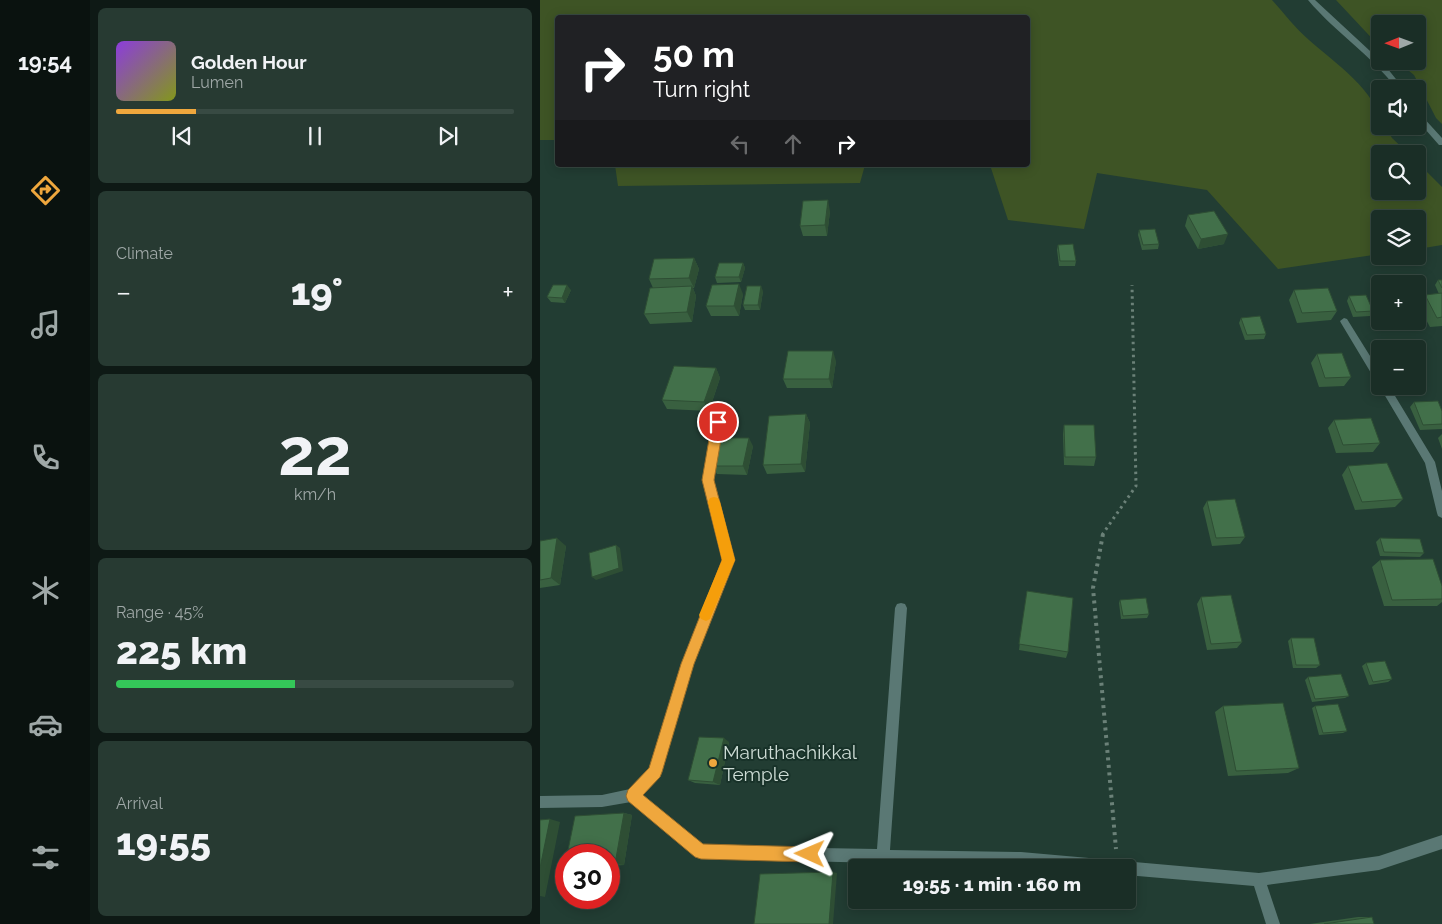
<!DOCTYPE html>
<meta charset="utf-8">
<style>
:root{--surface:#1a2e26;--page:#273a32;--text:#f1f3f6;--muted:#9fa8a7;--line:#384a43;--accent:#efa73d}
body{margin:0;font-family:Raleway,sans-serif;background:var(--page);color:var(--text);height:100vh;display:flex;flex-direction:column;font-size:19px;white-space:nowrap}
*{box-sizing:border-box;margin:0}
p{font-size:16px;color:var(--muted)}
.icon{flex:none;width:28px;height:28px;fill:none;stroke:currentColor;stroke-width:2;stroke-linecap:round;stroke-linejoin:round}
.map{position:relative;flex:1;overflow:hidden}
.drawer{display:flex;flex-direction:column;gap:8px;padding:8px;background:#0e1915;width:450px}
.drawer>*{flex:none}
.banner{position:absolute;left:15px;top:15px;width:475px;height:152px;border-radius:5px;box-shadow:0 2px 12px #0003,0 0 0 1px var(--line);background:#202124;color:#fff;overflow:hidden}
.needle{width:32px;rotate:269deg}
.buttons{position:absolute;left:831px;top:15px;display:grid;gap:10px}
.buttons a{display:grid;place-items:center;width:55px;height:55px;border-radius:5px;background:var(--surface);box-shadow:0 2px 12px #0003,0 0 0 1px var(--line);font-size:25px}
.speed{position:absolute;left:15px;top:844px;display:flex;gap:10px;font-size:25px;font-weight:700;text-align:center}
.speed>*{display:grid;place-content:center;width:65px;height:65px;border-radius:50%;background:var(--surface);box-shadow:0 2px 12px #0003,0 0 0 1px var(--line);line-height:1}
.speed .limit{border:8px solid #d22;background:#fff;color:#111}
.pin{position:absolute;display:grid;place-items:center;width:42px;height:42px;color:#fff;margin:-21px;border:2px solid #fff;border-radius:50%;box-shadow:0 1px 5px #0007}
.me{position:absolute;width:55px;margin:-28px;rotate:271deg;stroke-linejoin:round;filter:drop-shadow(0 0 4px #0008)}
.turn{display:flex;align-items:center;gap:18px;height:105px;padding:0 15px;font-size:22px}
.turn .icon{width:65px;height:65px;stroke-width:2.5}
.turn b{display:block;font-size:35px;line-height:42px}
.lanes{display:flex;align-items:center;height:48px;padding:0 15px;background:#0003;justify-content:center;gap:25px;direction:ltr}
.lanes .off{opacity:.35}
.big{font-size:38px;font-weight:800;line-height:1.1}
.drawer .tile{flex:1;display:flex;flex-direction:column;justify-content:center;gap:8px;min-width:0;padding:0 18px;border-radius:8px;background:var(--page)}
.drawer .dial{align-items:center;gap:0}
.dial b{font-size:65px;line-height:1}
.song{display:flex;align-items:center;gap:15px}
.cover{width:60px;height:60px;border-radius:8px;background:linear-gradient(135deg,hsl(270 70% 55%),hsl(70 70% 35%))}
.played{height:5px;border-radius:2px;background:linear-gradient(90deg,var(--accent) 20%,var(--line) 20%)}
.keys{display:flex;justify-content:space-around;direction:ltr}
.heat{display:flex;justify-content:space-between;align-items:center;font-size:28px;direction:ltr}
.charge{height:8px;border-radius:4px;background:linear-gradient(90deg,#34c759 45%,var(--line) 0)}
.trip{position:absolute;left:308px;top:859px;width:288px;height:50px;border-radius:5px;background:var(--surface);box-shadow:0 2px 12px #0003,0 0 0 1px var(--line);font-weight:800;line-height:50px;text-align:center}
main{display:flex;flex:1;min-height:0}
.tabs{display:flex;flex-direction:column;width:90px;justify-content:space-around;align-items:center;background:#0a120f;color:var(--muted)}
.tabs .icon{width:35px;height:35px}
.tabs .current{color:var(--accent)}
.tabs b{font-size:22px;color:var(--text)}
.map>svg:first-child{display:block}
</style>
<main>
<nav class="tabs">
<b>19:54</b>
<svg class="icon current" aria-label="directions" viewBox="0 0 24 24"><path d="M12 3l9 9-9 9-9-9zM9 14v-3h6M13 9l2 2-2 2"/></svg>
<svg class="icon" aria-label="music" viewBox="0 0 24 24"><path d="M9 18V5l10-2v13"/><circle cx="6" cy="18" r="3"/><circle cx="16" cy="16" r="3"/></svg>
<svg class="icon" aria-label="phone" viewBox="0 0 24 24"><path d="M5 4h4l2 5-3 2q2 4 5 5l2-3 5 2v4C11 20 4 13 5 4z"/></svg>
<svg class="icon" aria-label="climate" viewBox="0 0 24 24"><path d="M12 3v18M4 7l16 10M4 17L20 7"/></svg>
<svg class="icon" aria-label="car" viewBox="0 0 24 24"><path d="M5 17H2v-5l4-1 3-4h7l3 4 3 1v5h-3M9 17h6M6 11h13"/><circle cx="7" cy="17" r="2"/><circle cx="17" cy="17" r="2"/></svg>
<svg class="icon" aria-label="filters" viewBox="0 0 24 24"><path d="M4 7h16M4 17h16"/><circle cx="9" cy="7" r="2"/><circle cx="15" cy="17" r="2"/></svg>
</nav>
<section class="drawer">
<div class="tile">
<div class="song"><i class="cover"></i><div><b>Golden Hour</b><p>Lumen</p></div></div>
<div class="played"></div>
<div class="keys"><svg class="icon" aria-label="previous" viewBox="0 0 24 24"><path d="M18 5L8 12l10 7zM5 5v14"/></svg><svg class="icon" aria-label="pause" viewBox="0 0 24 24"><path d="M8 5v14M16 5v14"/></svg><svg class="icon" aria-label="next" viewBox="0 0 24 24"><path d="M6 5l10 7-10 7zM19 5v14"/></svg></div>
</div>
<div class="tile"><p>Climate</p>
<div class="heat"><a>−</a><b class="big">19°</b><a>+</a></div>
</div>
<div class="tile dial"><b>22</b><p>km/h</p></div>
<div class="tile"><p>Range · 45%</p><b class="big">225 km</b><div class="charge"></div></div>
<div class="tile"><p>Arrival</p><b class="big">19:55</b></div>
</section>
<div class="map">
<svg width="902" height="924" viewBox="0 0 902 924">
<rect width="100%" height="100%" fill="#223d33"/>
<path fill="#3e5425" d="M0 0H732C744 13 755 28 769 40 792 61 840 92 840 126H845L852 138 869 154H840V191H878V163L902 187V245L878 249V219H840V254L738 269 667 190 557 173 544 229 468 220 450 165H488V18H18L17 140H0Z
M796 0H902V124L896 118 874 75 857 61H878V24H840V47Z
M75 165H325L320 183 78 186Z"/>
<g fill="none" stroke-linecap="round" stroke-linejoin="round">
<path stroke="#6b8178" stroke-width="3" stroke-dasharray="2.5 4" stroke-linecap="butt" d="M562 535 596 486 592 285"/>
<path stroke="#6b8178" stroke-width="4" stroke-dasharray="3 4.5" stroke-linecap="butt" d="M563 534 553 588 576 849"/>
<path fill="#5a7874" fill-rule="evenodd" d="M768 0H775L843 63 864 89H857C831 55 795 32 768 0Z
M878 115H881L902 138V145H899L878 121Z
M804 318 807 319 840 372V384L837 383 801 323 800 321Z
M840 385V386H849L895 462 902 491V518L898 516 897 513 885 463 841 389 839 386Z
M178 418 181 419 183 422 173 480 193 560 153 664 121 772 119 776 102 794 163 846 337 849 355 608 357 604 361 603 365 604 367 608 350 850 481 852 719 873 839 856 902 835V849L839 870 727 885 740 924H726L714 886 586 875V868H502L481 866 161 859 156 857 91 802 62 807 0 808V796L62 795 90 789 110 768 141 664 183 560 163 480 173 422 175 419Z"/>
</g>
<path fill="#396040" d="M290 211 287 236H263L260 226Z
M648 215 684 244 658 249 645 226Z
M599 230 619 244 618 249 602 250 598 235Z
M518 245 536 261 535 266H519L517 250Z
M154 258 159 269 154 288H153L156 296 152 322 110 324 104 314 113 288 109 279Z
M203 263 205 268 201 282 177 283 175 277Z
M898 280H902V326L890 327 878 305 885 295 899 294 895 285Z
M31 290 25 303 11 302 7 297Z
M754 290 797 311 791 320 757 323 749 300Z
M223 291 220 310H205L203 305Z
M203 294 199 316H171L166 306Z
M809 296 833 311 830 316 813 317 807 301Z
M701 318 726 334 724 339 705 340 699 323Z
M777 354 811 377 804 386 779 387 771 363Z
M296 361 292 388H247L243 379Z
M176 368 180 378 169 411 127 409 122 400Z
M874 402 902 411V429L880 430 870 407Z
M266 414 270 423 265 472 227 474 223 465Z
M794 420 840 443 833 452 796 453 788 428Z
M524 425 556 457 554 466 524 465 523 434Z
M902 434V449L898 438Z
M213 446 207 475 177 474 172 466Z
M808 466 863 499 855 507 815 510 802 475Z
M667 501 705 537 700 544 672 546 663 508Z
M840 538 884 553 880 557 840 556 836 542Z
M0 541 26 546 20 585 0 588Z
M840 560 902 586V602L897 606H844L832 567Z
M487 591 528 652 526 658 479 650Z
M661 597 702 642 697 648 667 650 657 604Z
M580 600 609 614 607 618 581 619 579 603Z
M751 638 780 665 776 668H753L748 641Z
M826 663 852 679 848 682 829 685 822 666Z
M768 677 809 696 805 698 772 702 765 680Z
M683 706 759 768 748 773 688 776 675 712Z
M775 706 807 731 803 733 779 735 772 708Z
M189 742 180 785 155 783 148 780Z
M84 813 92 815 84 865 69 866V855Z
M818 917H832L834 924H770Z"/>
<path fill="#2e4e34" d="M288 200 290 211 287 236 285 225Z
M688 234 684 244 658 249 661 239Z
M154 258 159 269 154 288 149 278Z
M203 263 205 268 201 282 199 277Z
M199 284 203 294 199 316 194 306Z
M27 285 31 290 25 303 22 298Z
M152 286 156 296 152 322 147 312Z
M221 286 223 291 220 310 218 305Z
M293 351 296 361 292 388 289 379Z
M176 368 180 378 169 411 164 402Z
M266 414 270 423 265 472 261 464Z
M209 438 213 446 207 475 203 466Z
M17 538 26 546 20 585 11 578Z
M76 545 80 548 83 571 56 580 52 577Z
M184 738 189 742 180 785 173 782Z
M84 813 92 815 84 865 75 864Z
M10 819 20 822 5 897 0 896V868Z
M293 872 297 873 293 924H289Z"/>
<path fill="#42704a" stroke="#2e4e34" d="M288 200 285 225 260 226 263 201Z
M674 211 688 234 661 239 648 215Z
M615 229 619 244 603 245 599 230Z
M533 244 536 261H520L518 245Z
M154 258 149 278 109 279 114 259Z
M179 263H203L199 277H175Z
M898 280H902V288Z
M199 284 194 306H166L172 285Z
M13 285H27L22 298 7 297Z
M152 286 147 312 104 314 110 288Z
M207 286H221L218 305H203Z
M788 288 797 311 762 313 754 290Z
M902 293V317L897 318 885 295Z
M826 295 833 311 816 312 809 296Z
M720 316 726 334 707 335 701 318Z
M248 351H293L289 379H243Z
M802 353 811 377 785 378 777 354Z
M134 366 176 368 164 402 122 400Z
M898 401 902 411V424L883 425 874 402Z
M266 414 261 464 223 465 229 416Z
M831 418 840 443 803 445 794 420Z
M524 425H554L556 457H525Z
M178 438H209L203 466H172Z
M847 463 863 499 822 502 808 466Z
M695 499 705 537 676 538 667 501Z
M17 538 11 578 0 580V541Z
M840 538 880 539 884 553 844 552Z
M76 545 79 568 52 577 49 553Z
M893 559 902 586V599L852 600 840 560Z
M487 591 533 598 528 652 479 644Z
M691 595 702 642 671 644 661 597Z
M606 598 609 614 583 616 580 600Z
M751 638H774L780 665H756Z
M845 661 852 679 833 682 826 663Z
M801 674 809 696 775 699 768 677Z
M743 703 759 768 696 771 683 706Z
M798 704 807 731 783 733 775 706Z
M159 737 184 738 173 782 148 780Z
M84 813 75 864H69V855H27L35 816Z
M10 819 0 868V820Z
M293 872 289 924H214L220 874Z
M832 917 834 924H784Z"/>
<path fill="#efa73d" stroke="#9b6d28" d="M178 417 184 422 174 480 195 560 154 664 122 772 120 777 103 795 163 844 270 847 276 849 278 854 276 860 270 862 161 859 155 857 88 801 86 796 88 790 109 768 141 664 182 560 162 480 172 422Z"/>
<path fill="#f59e0b" d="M174 497 178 498 180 502 195 560 170 619 166 621 161 619 159 615 182 560 168 502 170 498Z"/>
<circle fill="#efa73d" stroke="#183229" stroke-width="2" cx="173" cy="763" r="5"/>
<g text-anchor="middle" stroke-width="4" stroke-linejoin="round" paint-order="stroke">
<g font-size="19" fill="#cddcd5" stroke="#183229" text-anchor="start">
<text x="183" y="759">Maruthachikkal<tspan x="183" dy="22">Temple</tspan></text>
</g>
</g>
</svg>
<div class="buttons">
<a><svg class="needle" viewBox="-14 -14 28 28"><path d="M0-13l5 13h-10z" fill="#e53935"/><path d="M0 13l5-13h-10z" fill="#9fa8a7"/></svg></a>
<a><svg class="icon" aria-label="sound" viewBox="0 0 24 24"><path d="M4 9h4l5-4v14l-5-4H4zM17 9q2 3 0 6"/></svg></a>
<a><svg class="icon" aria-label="search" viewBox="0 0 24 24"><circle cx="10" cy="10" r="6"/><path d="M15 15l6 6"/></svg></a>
<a><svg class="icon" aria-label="layers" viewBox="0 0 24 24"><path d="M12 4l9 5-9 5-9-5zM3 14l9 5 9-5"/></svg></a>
<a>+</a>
<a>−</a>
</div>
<div class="speed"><div class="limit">30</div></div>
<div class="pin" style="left:178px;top:422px;background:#d93025"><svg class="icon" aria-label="arrive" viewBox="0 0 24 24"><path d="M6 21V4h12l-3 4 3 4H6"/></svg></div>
<svg class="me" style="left:270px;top:854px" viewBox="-20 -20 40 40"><path d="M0-17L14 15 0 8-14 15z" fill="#efa73d" stroke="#fff" stroke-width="4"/></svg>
<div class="trip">19:55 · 1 min · 160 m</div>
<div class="banner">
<div class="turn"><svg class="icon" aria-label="right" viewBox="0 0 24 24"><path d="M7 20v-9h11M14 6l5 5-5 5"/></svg><div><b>50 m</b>Turn right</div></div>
<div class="lanes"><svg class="icon off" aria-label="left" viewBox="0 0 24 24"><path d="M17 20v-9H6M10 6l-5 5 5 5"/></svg><svg class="icon off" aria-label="ahead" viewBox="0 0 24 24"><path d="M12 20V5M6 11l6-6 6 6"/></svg><svg class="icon" aria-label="right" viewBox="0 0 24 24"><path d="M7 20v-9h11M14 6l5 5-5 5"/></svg></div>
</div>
</div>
</main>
